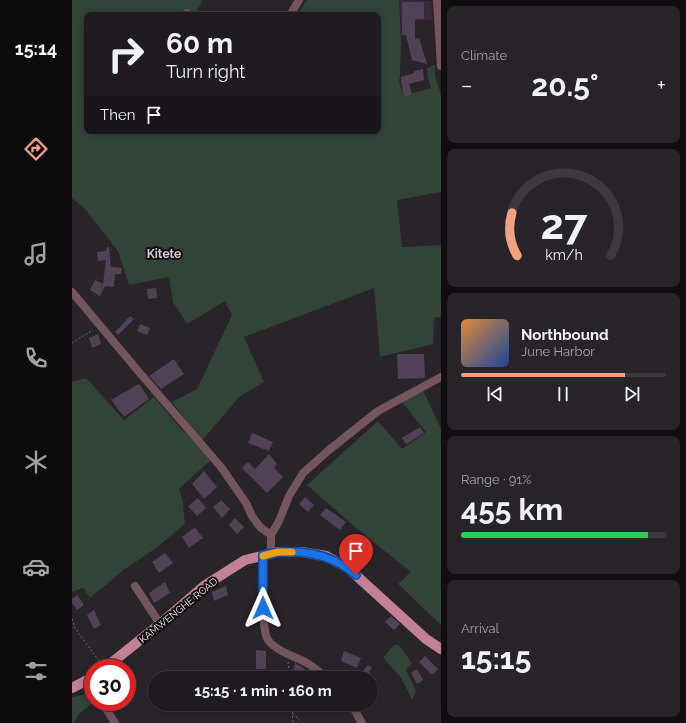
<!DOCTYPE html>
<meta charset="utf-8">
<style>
:root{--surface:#1f1a20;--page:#272329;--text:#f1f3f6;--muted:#a1a1a5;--line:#3c383e;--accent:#f3a081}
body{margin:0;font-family:Raleway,sans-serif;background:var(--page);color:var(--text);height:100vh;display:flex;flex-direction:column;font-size:15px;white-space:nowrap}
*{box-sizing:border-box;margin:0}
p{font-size:13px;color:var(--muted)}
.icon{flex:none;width:22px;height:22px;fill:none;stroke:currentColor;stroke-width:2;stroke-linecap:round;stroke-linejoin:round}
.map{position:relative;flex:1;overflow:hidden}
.side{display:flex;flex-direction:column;gap:6px;padding:6px;background:#110e12;width:245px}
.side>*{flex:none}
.top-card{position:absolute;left:12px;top:12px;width:297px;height:122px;border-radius:8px;box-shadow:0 2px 10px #0003,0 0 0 1px var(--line);background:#1f1a20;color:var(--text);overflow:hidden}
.speed{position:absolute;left:12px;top:659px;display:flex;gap:8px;font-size:20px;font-weight:700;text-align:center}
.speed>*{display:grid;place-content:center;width:52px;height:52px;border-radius:50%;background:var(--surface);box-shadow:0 2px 10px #0003,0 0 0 1px var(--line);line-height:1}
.speed .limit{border:6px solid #d22;background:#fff;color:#111}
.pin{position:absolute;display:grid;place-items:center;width:34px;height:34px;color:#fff;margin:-41px -17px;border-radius:50% 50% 50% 0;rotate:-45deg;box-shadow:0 0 4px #0007}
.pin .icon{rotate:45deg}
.me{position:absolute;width:44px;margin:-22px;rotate:0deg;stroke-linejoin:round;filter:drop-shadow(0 0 3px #0008)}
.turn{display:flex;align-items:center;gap:14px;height:84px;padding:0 16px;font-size:18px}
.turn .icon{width:52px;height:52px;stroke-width:2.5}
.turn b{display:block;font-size:28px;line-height:34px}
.then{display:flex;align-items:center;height:38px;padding:0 16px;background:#0003;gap:8px;font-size:15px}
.big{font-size:30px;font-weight:700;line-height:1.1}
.side .widget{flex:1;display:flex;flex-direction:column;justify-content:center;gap:6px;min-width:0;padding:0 14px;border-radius:8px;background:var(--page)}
.side .dial{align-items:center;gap:0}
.dial svg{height:104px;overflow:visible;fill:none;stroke:var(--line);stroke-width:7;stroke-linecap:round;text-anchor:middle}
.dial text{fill:var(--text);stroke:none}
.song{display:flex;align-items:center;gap:12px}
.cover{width:48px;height:48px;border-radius:6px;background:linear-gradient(135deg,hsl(30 70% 55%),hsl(220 70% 35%))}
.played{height:4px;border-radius:2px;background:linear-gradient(90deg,var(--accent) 80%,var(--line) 80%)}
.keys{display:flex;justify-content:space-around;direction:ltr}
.heat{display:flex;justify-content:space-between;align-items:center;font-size:22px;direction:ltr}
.charge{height:6px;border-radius:3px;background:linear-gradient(90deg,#34c759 91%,var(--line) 0)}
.trip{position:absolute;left:76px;top:671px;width:230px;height:40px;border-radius:20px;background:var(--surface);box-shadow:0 2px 10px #0003,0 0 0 1px var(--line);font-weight:700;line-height:40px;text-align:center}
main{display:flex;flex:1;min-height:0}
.tabs{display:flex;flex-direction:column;width:72px;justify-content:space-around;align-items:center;background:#0c0a0d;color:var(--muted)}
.tabs .icon{width:28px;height:28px}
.tabs .selected{color:var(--accent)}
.tabs b{font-size:18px;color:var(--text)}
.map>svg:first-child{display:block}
</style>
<main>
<nav class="tabs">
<b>15:14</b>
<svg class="icon selected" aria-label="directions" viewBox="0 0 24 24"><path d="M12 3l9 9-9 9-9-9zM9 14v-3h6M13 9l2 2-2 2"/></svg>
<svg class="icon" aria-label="music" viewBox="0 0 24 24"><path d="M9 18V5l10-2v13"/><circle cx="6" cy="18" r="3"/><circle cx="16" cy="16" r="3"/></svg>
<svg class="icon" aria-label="phone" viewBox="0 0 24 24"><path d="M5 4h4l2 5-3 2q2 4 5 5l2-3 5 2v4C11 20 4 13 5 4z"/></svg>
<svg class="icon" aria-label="climate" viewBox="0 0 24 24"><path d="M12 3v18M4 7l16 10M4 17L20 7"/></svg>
<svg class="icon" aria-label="car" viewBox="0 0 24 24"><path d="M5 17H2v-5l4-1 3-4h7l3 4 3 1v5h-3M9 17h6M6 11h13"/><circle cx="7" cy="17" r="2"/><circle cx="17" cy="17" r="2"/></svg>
<svg class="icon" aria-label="filters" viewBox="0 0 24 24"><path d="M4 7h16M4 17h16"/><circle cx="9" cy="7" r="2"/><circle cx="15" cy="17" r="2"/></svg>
</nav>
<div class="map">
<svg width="369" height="723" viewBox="0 0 369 723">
<rect width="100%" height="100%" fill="#29232a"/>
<path fill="#352b36" d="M327 0 359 1 360 20 329 21Z"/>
<path fill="#314337" d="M0 0H130L124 15H15V131H306V15H225L235 0H327L329 42 328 74 327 82 332 96 359 88 356 79 355 68 363 65V75L369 96V192L325 200 330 247 369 245V317L362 318 361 344 308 357 302 288 172 337 192 382 168 396 128 443 139 460 107 489 111 503 113 524 84 548 53 569 18 598 11 588 0 592V382L14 378 52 420 82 397 111 431 127 442 117 424 100 402 125 389 160 315 153 301 115 324 101 302 97 277 57 285 46 251 12 208 0 198Z
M351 390 369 429V625L326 584 339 572 289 532 235 485 306 421 330 449 354 432 330 402Z
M322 645H327L340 663 334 670 344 691 340 700 330 679 311 657Z
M15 694 21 699 22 702 7 714 2 723H0V697Z"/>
<path fill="#514157" d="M330 2H352V19H343V39L347 38 355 64 340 60 334 35H330Z
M351 69 352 80 337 84 340 94 332 97 329 81V77L342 73V71Z
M35 247H37L39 267 50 268 49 274H43L42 287 33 286 28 296 18 290 23 280 31 284 34 260 26 261 25 252 34 251Z
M84 288 85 298 76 299 75 289Z
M58 316 62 319 46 335 43 332Z
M68 324 78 328 75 335 65 331Z
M26 334 29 344 20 348 17 338Z
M325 354H352L353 378 326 379Z
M102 359 112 374 89 389 77 376Z
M67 384 77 399 52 417 39 400Z
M348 427 352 433 334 444 330 438Z
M180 433 201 442 197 451 176 443Z
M197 454 205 464 202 468 211 477 195 493 170 468 176 462 183 469Z
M132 471 145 487 132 499 120 484Z
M233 497 242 505 236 512 227 504Z
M126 498 134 508 125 516 116 506Z
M149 500 158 509 150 518 141 507Z
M254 508 274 522 268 530 248 515Z
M163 518 172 527 165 534 157 525Z
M123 527 131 538 117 548 110 537Z
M93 553 101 563 87 573 80 562Z
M93 582 98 593 82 603 77 593Z
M154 586 156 595 142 601 140 592Z
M5 595 12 605 5 610 0 603V599Z
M22 610 29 625 22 629 15 615Z
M319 616 328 624 322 630 313 622Z
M184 650 194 651V669H184Z
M272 651 289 658 285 668 269 661Z
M353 656 366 669 360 675 347 662Z
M223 663 233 669 231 674 221 671Z
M296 665 300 668 297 671 306 688 301 691 299 688V678H296L290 674V672Z
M345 669 351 680 345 684 339 673Z"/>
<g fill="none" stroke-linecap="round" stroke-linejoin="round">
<path stroke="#736e74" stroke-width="1" stroke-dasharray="2 2" stroke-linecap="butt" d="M0 343 21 330
M0 619 3 628 27 661
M216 662 218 678
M220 704 221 723
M221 714 231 723"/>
<path stroke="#74545d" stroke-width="8" d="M365 0 369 66
M115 13 118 15
M218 15 227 0
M0 292 67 372 149 467 174 503 180 516 188 527 199 535
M199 553V535L207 521 217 496 231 473 257 450 306 411 369 377
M191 555C192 573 188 627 196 640 204 651 222 656 233 662 241 666 248 673 255 678
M63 586 88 624
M18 679 21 687
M30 702 43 723
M279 704 290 723"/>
<path stroke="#c28195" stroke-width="10" d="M33 668 88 624 132 586 173 560 206 552H230L254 556 276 568 354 639 369 649
M0 688 21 677"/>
</g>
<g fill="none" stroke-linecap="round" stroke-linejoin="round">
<g stroke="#114b97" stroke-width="10">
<path id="route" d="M191 608V555C224 548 258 552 284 575"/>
</g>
<use href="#route" stroke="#1a73e8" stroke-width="7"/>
<path stroke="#f59e0b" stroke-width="7" d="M191 556 206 552H220"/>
</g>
<g text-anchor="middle" stroke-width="4" stroke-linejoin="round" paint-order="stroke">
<g font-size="10" fill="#f1edf2" stroke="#100d10">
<text transform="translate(106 610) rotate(-39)" y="4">KAMWENGHE ROAD</text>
</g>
<g font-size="12" font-weight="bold" fill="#d2cad3" stroke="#100d10">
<text x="92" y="258">Kitete</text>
</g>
</g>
</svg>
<div class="speed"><div class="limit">30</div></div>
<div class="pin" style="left:284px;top:575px;background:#d93025"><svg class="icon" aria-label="arrive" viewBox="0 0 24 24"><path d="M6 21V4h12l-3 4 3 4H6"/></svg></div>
<svg class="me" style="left:191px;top:608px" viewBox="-20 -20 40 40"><path d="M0-17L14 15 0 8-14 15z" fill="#1a73e8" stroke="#fff" stroke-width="4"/></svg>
<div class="trip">15:15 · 1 min · 160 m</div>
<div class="top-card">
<div class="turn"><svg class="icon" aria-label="right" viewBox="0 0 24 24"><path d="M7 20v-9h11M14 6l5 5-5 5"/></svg><div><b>60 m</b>Turn right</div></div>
<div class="then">Then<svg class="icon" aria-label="arrive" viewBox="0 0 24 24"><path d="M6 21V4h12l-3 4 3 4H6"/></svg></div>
</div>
</div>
<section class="side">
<div class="widget"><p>Climate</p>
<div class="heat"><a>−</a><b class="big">20.5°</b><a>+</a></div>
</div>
<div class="widget dial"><svg viewBox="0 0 100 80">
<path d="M14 69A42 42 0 1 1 86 69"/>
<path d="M14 69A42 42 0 0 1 10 36" stroke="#f3a081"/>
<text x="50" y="56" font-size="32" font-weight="700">27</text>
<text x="50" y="72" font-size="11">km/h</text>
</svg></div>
<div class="widget">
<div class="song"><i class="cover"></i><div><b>Northbound</b><p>June Harbor</p></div></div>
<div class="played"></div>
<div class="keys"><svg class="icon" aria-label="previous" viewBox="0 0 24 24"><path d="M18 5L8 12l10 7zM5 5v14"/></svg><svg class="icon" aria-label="pause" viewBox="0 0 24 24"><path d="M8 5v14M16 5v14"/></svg><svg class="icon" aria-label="next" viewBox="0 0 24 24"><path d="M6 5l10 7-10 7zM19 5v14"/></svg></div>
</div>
<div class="widget"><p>Range · 91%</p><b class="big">455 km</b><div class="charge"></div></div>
<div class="widget"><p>Arrival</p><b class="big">15:15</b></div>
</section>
</main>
